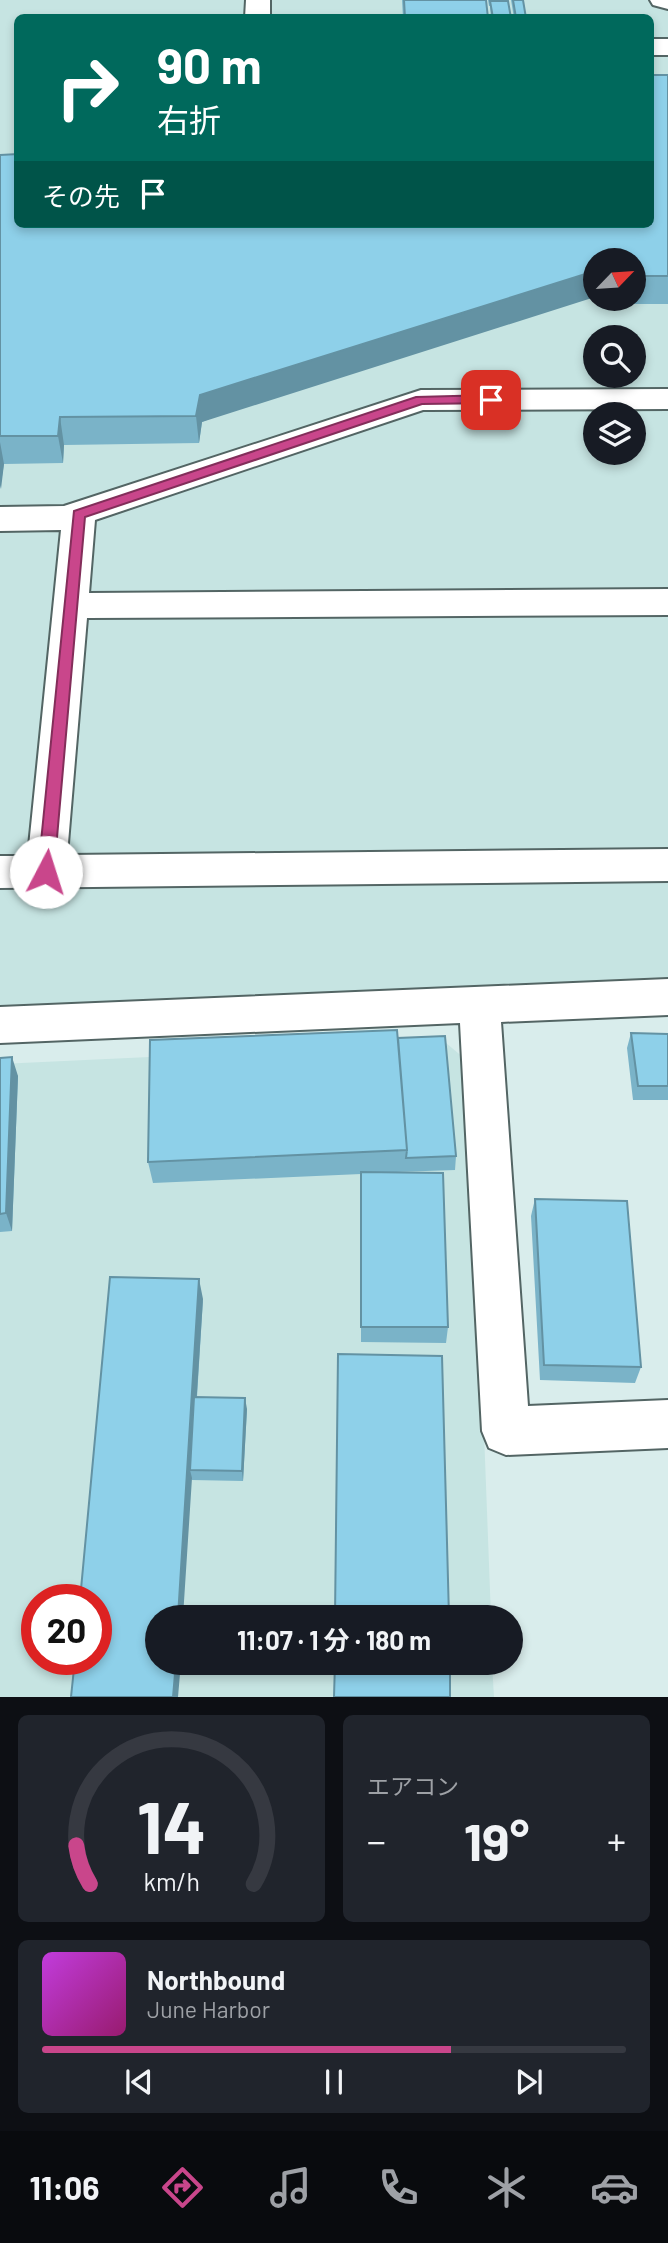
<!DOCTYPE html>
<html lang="ja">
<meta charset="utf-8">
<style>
:root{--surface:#171b24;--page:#20242c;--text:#f1f3f6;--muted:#9ea1a6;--line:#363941;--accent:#c9468b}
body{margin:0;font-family:Barlow,"Noto Sans JP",sans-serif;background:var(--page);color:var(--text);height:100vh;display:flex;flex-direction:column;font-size:26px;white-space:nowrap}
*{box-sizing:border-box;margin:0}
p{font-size:23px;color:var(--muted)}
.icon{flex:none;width:38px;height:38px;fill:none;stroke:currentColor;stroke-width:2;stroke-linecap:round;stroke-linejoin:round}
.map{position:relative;height:1697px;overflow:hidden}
.drawer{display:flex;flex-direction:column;gap:18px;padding:18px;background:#0d0f14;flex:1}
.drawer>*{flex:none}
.guide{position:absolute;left:14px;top:14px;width:640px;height:214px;border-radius:10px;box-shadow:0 4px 10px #0003;background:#00695c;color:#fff;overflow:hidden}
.needle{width:46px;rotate:65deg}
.tools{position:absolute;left:583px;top:248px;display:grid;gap:14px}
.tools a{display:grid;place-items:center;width:63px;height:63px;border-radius:50%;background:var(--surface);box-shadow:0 4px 10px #0003;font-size:35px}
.speed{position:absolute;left:21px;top:1584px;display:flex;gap:14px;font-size:35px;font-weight:700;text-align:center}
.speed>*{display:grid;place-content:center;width:91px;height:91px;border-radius:50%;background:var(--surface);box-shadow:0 4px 10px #0003;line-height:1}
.speed .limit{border:10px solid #d22;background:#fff;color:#111}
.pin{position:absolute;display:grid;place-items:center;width:60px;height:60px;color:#fff;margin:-30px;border-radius:14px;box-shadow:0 4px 10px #0006}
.me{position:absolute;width:77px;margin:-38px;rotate:5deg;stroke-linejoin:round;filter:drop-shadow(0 0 5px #0008)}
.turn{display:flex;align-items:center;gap:24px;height:147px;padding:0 28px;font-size:32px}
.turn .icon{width:91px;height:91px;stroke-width:2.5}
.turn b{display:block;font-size:49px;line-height:60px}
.then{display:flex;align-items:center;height:66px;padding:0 28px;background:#0003;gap:14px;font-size:26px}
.big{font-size:52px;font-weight:700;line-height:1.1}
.drawer .card{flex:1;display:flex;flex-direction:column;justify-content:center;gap:10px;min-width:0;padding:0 24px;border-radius:10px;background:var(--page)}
.drawer .dial{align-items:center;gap:0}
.dial svg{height:182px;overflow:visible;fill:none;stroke:var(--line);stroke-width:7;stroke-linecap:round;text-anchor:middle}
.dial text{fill:var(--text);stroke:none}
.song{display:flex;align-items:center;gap:21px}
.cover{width:84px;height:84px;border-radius:10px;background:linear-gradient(135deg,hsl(290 70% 55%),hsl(320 70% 35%))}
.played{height:7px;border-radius:4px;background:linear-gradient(90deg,var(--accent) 70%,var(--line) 70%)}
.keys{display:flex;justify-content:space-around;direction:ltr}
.heat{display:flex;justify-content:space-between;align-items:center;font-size:38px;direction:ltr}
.drawer .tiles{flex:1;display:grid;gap:18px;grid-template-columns:1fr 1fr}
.card:last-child{grid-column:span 2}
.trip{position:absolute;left:145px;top:1605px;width:378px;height:70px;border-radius:35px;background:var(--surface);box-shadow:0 4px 10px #0003;font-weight:700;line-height:70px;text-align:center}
.menu{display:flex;height:112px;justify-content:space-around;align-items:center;background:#090b0e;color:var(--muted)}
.menu .icon{width:49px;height:49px}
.menu .selected{color:var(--accent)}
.menu b{font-size:32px;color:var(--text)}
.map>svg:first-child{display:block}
</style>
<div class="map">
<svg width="668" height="1697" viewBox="0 0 668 1697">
<rect width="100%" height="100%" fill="#d9edec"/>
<path fill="#c6e4e2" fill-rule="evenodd" d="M0 0H668V984L0 1016ZM18 18H651V224H18ZM595 261H634V299H595ZM595 338H634V376H595ZM595 415H634V453H595Z
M446 1043 470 1063 491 1617H158V1662L492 1663 494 1697H0V1064ZM37 1600H96V1659H37Z"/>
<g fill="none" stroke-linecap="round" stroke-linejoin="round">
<g stroke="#536564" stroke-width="4">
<path id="minor" d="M246 0H270V18H245Z
M650 0H668V9L653 5Z
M651 39H668V55H651Z
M668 389V409L423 410 95 520 89 593 668 589V615L87 618 67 855 668 849V881L0 888V856H28L61 530 0 531V507L64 506 421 390Z
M668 979V1015L501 1022 528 1406 668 1400V1448L506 1455 489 1448 482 1431 460 1023 0 1043V1007Z"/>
</g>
<use href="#minor" fill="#fff" fill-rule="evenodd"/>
</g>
<path fill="#7ab3c8" d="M402 0H486L488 18H403Z
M488 0H507L511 18H491L490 6H489Z
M511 0H523L526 18H514Z
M668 75V304H624L623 299H634V261H595L202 422 199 443 64 445 63 463 4 464 0 489V155L18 224Z
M631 1033 668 1034V1100H633L627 1048Z
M398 1038 456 1156 455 1170 396 1172 448 1327 446 1343 361 1342V1174L153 1183 148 1162Z
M0 1058 18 1076 12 1231 0 1232Z
M535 1199 641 1367 635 1383 540 1380 531 1216Z
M203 1299 197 1397 247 1409 243 1481 192 1480V1478L71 1697Z"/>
<path fill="#6392a3" d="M595 271V297L202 422 199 443 196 416 200 395Z
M60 417 64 445 63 463 58 436Z
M0 442 4 464 1 489 0 485Z
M12 1057 18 1076 12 1231 6 1213Z
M199 1279 203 1299 192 1470H190L192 1478 183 1617H178Z
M245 1398 247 1409 243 1481 242 1471Z
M176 1662H181L178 1697H173Z"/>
<path fill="#8ed0e9" stroke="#6392a3" stroke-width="2" d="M404 0H486L488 18H405Z
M513 0H523L526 18H516Z
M490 1H508L511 18H493Z
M651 75H668V276H634V261H595V271L200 395 196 416 60 417 58 436H0V155L18 154V224H651Z
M397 1030 407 1150 148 1162 150 1040Z
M631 1033 668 1034V1086H638Z
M445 1036 456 1156 406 1158 407 1150 398 1038Z
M12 1057 6 1213 0 1214V1058Z
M361 1172 443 1173 448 1327H361Z
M535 1199 627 1201 641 1367 544 1365Z
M110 1277 199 1279 178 1617H158V1662H176L173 1697H71L75 1659H96V1600H80Z
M338 1354 442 1356 449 1617H335Z
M194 1397 245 1398 242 1471 190 1470Z
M335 1662H450V1697H334Z"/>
<path fill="#c9468b" stroke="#832e5a" stroke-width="2" d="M491 395 497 400 495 403 422 404 85 517 54 872 52 876H40L38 872 74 511 416 397Z"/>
</svg>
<div class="tools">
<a><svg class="needle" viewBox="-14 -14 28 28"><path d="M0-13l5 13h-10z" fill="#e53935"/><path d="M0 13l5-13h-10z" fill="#9ea1a6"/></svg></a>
<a><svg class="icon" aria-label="search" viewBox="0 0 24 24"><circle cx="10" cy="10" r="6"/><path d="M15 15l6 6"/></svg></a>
<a><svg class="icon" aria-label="layers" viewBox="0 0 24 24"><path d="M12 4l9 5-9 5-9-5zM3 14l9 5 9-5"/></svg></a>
</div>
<div class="speed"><div class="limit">20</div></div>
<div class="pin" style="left:491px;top:400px;background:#d93025"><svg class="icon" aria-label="arrive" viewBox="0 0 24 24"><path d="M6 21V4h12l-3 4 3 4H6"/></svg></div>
<svg class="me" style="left:46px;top:872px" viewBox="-20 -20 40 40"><circle r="19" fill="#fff"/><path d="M0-13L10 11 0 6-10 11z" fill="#c9468b"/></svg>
<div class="trip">11:07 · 1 分 · 180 m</div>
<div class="guide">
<div class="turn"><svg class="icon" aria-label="right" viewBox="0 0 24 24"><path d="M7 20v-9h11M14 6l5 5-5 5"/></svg><div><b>90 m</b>右折</div></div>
<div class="then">その先<svg class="icon" aria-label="arrive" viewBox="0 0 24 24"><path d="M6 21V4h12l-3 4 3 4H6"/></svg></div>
</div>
</div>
<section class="drawer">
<div class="tiles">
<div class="card dial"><svg viewBox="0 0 100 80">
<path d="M14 69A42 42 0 1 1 86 69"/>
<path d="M14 69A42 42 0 0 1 8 52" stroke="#c9468b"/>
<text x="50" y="56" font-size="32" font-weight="700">14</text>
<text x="50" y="72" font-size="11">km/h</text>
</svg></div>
<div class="card"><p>エアコン</p>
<div class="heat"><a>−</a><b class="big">19°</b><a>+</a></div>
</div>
<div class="card">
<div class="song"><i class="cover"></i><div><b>Northbound</b><p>June Harbor</p></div></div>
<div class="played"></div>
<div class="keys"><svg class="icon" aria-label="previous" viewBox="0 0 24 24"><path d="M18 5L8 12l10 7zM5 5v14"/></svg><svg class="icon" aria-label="pause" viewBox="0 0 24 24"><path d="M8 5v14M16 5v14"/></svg><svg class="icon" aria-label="next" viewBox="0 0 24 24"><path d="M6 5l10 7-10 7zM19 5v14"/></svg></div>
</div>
</div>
</section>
<nav class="menu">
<b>11:06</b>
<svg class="icon selected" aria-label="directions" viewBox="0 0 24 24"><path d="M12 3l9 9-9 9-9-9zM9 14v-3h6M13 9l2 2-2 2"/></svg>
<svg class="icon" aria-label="music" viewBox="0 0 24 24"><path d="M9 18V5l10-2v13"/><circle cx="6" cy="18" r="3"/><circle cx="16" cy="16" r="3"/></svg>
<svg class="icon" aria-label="phone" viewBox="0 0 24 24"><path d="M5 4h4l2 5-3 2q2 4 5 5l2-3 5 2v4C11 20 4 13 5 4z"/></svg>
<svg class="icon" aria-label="climate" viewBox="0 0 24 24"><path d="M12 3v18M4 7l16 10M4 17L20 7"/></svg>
<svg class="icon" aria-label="car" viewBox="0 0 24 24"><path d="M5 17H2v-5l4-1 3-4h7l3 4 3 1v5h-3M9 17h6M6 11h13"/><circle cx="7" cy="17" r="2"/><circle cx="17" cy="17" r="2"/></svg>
</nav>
